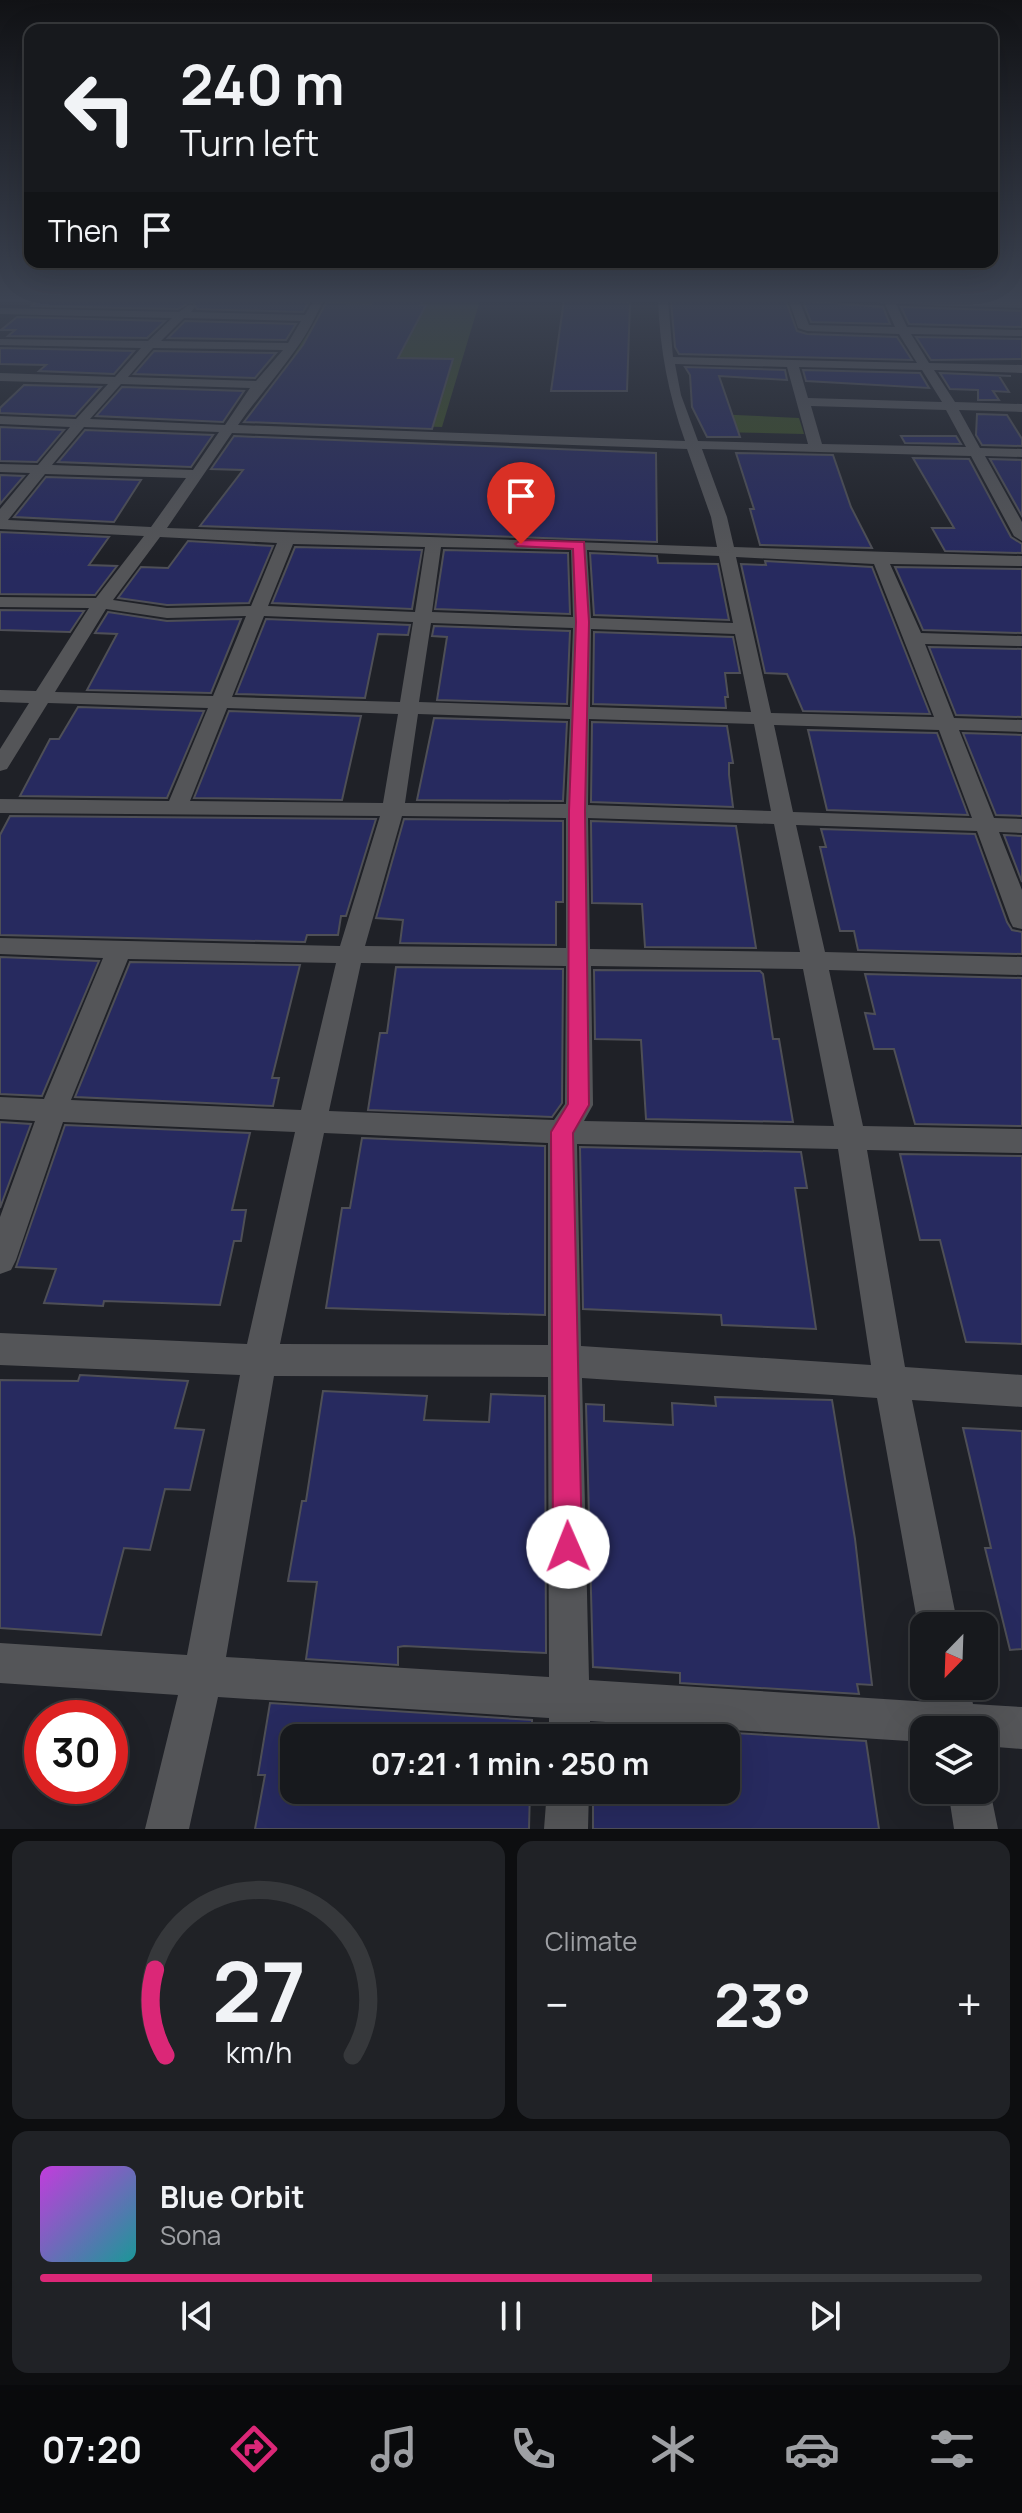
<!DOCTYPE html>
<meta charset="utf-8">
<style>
:root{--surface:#17191d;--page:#202226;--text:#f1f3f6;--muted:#9ea0a4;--line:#36383b;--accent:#db2777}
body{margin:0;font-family:Manrope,sans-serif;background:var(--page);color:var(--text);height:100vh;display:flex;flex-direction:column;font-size:30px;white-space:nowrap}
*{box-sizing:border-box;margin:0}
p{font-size:26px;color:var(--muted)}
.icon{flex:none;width:44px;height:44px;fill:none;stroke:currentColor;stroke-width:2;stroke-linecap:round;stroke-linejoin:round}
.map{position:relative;height:1829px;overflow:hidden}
.panel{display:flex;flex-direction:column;gap:12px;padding:12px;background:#0d0e10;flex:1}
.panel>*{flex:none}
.guide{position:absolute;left:24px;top:24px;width:974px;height:244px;border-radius:16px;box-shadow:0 8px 32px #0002,0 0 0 2px var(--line);background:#17191d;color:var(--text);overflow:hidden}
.needle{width:52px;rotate:203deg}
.fabs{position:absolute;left:910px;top:1612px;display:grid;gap:16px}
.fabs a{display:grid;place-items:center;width:88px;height:88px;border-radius:16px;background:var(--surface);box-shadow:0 8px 32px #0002,0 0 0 2px var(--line);font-size:40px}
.speed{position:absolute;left:24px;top:1700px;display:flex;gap:16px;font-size:40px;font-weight:700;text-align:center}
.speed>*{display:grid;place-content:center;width:104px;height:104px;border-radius:50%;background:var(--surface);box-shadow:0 8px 32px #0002,0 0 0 2px var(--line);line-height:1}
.speed .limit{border:12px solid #d22;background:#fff;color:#111}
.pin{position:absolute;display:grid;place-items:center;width:68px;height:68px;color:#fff;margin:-82px -34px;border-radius:50% 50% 50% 0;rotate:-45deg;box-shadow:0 0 8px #0007}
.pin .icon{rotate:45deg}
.me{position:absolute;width:88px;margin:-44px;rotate:359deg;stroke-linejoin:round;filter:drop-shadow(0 0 6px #0008)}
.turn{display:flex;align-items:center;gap:28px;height:168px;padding:0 24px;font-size:36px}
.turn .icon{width:104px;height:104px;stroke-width:2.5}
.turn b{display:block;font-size:56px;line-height:68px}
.then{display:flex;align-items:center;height:76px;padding:0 24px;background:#0003;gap:16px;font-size:30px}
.big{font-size:60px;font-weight:700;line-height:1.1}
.panel .widget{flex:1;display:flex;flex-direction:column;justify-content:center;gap:12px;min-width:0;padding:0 28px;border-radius:16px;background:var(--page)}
.panel .dial{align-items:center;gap:0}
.dial svg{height:208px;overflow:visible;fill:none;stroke:var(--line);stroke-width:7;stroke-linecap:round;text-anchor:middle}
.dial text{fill:var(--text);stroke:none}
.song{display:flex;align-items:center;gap:24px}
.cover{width:96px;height:96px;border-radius:12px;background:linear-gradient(135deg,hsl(290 70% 55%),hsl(180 70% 35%))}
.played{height:8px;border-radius:4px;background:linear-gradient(90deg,var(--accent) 65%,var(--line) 65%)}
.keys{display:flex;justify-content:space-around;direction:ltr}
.heat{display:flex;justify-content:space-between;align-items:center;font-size:44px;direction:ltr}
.panel .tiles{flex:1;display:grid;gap:12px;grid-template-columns:1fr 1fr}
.widget:last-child{grid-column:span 2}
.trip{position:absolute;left:280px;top:1724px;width:460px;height:80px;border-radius:16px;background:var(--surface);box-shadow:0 8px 32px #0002,0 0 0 2px var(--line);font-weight:700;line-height:80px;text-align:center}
.dock{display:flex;height:128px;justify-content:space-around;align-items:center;background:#090a0c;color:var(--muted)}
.dock .icon{width:56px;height:56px}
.dock .on{color:var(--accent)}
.dock b{font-size:36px;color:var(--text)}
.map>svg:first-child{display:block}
</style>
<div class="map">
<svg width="1022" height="1829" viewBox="0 0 1022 1829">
<rect width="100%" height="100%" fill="#1f2127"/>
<path fill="#3b4e24" d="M329 300H480L442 427 252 421Z
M714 414 799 418 804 434 717 432Z"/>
<path fill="#272a5f" stroke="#4e4f56" stroke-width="2" d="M39 300H273L309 302 303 312 197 309 192 301 178 309 32 306Z
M373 300H423L421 305H426L398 358 453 359 432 429 244 422 303 345 326 303 371 304Z
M564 300 630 302 627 391H551Z
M671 300 786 301 797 331 807 334 897 337 912 360 679 354 675 347Z
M803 301 883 307 890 324 811 322Z
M901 307 1022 311V327L909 324Z
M17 317 165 321 147 338 8 336 15 330H1Z
M185 321 296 324 286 340 168 338Z
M916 337 1022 339V359L931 360Z
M0 348 134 351 114 374 39 371 46 365 0 364Z
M154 351 276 353 255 378 134 374Z
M685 367 785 370 787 380 719 376 740 437H707L692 407 690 375Z
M803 370 920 373 929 388 806 381Z
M940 373 1011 376H999L1009 392 993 391 999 400H978V390L950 389Z
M24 385 101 387 75 416 0 413V408Z
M122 387 244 391 223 422 96 416Z
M977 414 1007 415 1022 439V446L982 445 976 435Z
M0 427 64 430 37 462 0 461Z
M85 430 213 435 191 467 58 462Z
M234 436 656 453 657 542 200 526 243 470 211 469Z
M901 436H956L961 444 905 443Z
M736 453 833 455 851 507 872 548 760 545 750 509H754Z
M913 458 969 459 1011 537 1022 544V553L945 551 932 528H954Z
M990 459 1022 460V516Z
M0 475 24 476 0 504Z
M46 477 141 480 114 522 14 517Z
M0 532 109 537 89 565 117 566 95 595 0 594Z
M188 541 273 546 249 603 167 605 118 598 141 567 168 568Z
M295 547 422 550 412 609 272 603Z
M444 550 568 553 570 614 435 609Z
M590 553 657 556 658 563 718 564 729 620 594 615Z
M765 561 872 567 930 714 803 711 787 674 765 673 741 564 766 565Z
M895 567 1022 569V633L923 630Z
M0 610 84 611 70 632 0 630Z
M108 612 167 621 241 619 211 693 87 690 117 634 95 633Z
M266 619 410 625 408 635 378 634 365 698 236 694Z
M434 626 570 631 567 704 437 700 447 637 432 636Z
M594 632 733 637 740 673H725L728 697H725L726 708 593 704Z
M929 647 1022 649V717L956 715Z
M78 707 204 711 167 798 20 796 50 739H59Z
M229 711 361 716 342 800 194 798Z
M434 718 567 722 563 801 417 800Z
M592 722 727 726 733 763H729V775L733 807 591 802Z
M808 730 937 733 968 815 827 810Z
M963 733 1022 735V816L996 815Z
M10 816 376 819 346 916H341L338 935H307L305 942 0 935V835Z
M404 819 563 821V902H556V945L400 943 403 920 376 918Z
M591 821 736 826 756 948 645 947 642 904 592 903Z
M821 829 975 834 1007 922 1012 930 1022 932V954L858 950 854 931H840L820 847H826Z
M1004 835 1022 836V882Z
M0 957 99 961 42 1096 0 1094Z
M130 962 300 965 272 1078H279L273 1106 75 1097Z
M396 967 563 969 562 1103 552 1117 368 1110 380 1033H387Z
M594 970 760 971 763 974 773 1039H779L793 1122 646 1119 641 1040 595 1039Z
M865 974 1022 978V1126L915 1124 894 1049H874L865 1013 875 1014Z
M0 1122 31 1124 0 1208Z
M65 1125 250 1133 232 1210H246L241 1241H234L220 1305 104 1301 103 1306 44 1303 56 1269 16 1267Z
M362 1138 545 1146V1315L326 1308 342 1208H350Z
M580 1147 801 1152 807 1188H795L816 1329 722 1325 721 1315 583 1309Z
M900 1154 1022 1156V1344L966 1342 940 1240H920Z
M80 1375 188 1381 175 1428 204 1430 190 1490 165 1489 150 1550 124 1548 101 1635 0 1628V1380L78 1381Z
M323 1391 427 1396 424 1420 489 1422 491 1394 545 1396 546 1653 404 1646 398 1647V1665L306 1659 317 1582 288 1581 302 1501H306Z
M715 1397 832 1400 855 1539 872 1685 857 1684 859 1694 680 1683V1673L593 1667 586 1404 604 1405V1421L673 1425 672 1403 716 1406Z
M963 1428 1022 1431V1649L1010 1650 985 1548H991Z
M270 1703 532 1720V1738H294V1790H530L529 1829H255L265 1775H258Z
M594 1730 683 1735V1730L866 1741 879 1829H593V1790H726V1738H594Z"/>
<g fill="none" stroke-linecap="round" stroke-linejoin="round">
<path fill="#545558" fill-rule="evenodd" d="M314 300H324C315 317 308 333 296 349 278 375 256 399 238 425L685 441C668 393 660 350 658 300H668L673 357 917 363 899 334 807 331 798 328 789 300H799L809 325 895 327 885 304 867 300 1022 302V308L896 304 907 327 1022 330V336L911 334 929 363 1022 365V373L934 370 955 402 1022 404V412L959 410 980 448 1022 449V457L985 456 1022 522V541L1014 536 971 456 702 449 727 517 734 547 1022 556V566L890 564 921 633 1022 636V646L925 644 954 718 1022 720V732L959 730 994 818 1022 819V833L999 832 1022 890V929L1013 927 1010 921 977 831 796 825 825 952 1022 957V975L829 970 863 1126 1022 1129V1153L867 1150 905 1367 1022 1375V1407L912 1400 958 1626H924V1640L918 1626 877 1398 582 1378 589 1680 931 1702 929 1686H969L973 1704 1022 1707V1749L984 1746V1730H924V1742L590 1721 591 1738H549V1718L218 1697 189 1829H145L178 1695 0 1683V1643L187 1655 240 1375 0 1365V1333L247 1344 295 1132 63 1122 16 1260 11 1270 0 1274V1217L35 1121 0 1119V1097L44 1099 103 958 0 954V938L340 946 380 816 0 813V799L169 801 208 708 48 703 7 769 0 771V749L29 703 0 702V690L36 691 89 608 0 607V597L96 598 144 536 0 529V509L30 473 0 472V464L38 465 70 427 0 424V416L76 419 108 384 0 381V373L115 377 141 348 0 345V339L148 341 172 318 0 314V308L179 312 190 304 195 307 191 312 305 315ZM184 318 301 321 288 343 161 341ZM153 348H154L283 350 256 381 128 377ZM675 364 787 367 808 444 698 441 681 395ZM799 367 922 370 942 402 808 398ZM121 384 250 388 225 425 90 419ZM811 406 946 410 966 447 822 444ZM84 427 219 432 193 470 52 465ZM232 433 687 449 711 517 717 547 167 528ZM45 474 186 478 151 527 8 520ZM160 537 277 543 251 606 167 608 113 600ZM293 544 425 547 415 612 268 606ZM441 547 571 550 573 617 432 612ZM587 550 719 556 733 623 591 618ZM736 557 874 564 934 717 771 713ZM106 609 167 618 246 616 213 696 55 692ZM264 616 413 622 400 702 232 697ZM431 623 573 628 570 707 419 702ZM591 629 735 634 751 712 590 707ZM227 708 398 714 383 803 190 801ZM418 714 570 719 566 804 405 803ZM589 719 754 724 771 811 588 805ZM774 725 939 730 972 818 793 812ZM402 816 566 818V948L365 946ZM588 818 774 824 800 952 590 949ZM128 959 336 963 301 1110 71 1100ZM361 963 566 966 565 1104 554 1120 329 1111ZM591 966 803 969 834 1126 584 1121 593 1105ZM324 1133 548 1143V1345L280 1344ZM577 1144 838 1149 871 1365 581 1346ZM274 1376 548 1377 549 1677 226 1657Z
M984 1775 990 1790 998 1829H954L948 1790H984Z
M547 1790H589L588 1829H544Z"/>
</g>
<linearGradient id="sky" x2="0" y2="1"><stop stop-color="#111215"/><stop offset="0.54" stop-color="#3c4352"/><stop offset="1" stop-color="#3c4352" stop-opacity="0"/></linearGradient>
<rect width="1022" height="556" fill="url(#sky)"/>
<path fill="#db2777" stroke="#8e194d" stroke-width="2" d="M521 540 584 542 589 622 585 811 589 1105 573 1133 582 1547 578 1557 568 1561 558 1557 553 1547 551 1132 568 1104 569 811 576 622 573 549 517 546 515 544Z"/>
</svg>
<div class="fabs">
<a><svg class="needle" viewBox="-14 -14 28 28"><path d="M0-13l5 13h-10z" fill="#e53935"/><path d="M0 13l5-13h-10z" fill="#9ea0a4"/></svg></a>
<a><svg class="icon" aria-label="layers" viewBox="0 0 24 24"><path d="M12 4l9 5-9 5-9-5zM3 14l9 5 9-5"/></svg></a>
</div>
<div class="speed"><div class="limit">30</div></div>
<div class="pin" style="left:521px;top:544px;background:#d93025"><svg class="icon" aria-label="arrive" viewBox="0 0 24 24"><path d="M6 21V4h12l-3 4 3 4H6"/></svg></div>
<svg class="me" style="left:568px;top:1547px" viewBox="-20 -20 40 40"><circle r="19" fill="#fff"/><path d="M0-13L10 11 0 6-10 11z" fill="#db2777"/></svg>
<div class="trip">07:21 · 1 min · 250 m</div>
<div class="guide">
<div class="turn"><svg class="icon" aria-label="left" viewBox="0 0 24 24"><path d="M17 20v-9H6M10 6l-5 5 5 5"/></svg><div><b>240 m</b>Turn left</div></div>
<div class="then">Then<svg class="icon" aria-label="arrive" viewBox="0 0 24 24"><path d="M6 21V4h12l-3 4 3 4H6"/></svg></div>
</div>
</div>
<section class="panel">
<div class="tiles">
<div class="widget dial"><svg viewBox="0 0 100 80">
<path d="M14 69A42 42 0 1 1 86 69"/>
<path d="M14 69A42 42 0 0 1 10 36" stroke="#db2777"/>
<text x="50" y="56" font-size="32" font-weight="700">27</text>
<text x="50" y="72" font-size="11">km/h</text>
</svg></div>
<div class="widget"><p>Climate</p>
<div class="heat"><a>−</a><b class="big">23°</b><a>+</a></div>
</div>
<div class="widget">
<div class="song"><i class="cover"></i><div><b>Blue Orbit</b><p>Sona</p></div></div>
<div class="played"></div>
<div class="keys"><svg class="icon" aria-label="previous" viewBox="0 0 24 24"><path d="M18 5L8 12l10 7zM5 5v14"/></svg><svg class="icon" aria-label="pause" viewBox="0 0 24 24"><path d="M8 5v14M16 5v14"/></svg><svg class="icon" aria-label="next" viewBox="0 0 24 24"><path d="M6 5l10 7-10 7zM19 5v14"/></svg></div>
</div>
</div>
</section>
<nav class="dock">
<b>07:20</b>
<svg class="icon on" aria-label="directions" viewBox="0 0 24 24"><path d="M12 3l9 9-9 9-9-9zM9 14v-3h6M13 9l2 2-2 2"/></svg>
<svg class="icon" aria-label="music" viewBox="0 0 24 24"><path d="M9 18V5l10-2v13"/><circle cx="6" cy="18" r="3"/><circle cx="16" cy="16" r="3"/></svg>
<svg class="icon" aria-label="phone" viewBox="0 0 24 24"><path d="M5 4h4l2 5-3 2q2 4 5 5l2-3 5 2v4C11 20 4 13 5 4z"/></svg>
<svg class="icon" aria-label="climate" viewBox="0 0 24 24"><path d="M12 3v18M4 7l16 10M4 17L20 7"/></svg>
<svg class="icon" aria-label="car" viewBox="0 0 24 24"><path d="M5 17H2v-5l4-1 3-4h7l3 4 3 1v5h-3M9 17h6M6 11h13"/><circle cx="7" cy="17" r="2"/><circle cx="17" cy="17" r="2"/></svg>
<svg class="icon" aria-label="filters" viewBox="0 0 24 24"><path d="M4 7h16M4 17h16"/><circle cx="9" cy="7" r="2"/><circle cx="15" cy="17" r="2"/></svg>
</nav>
